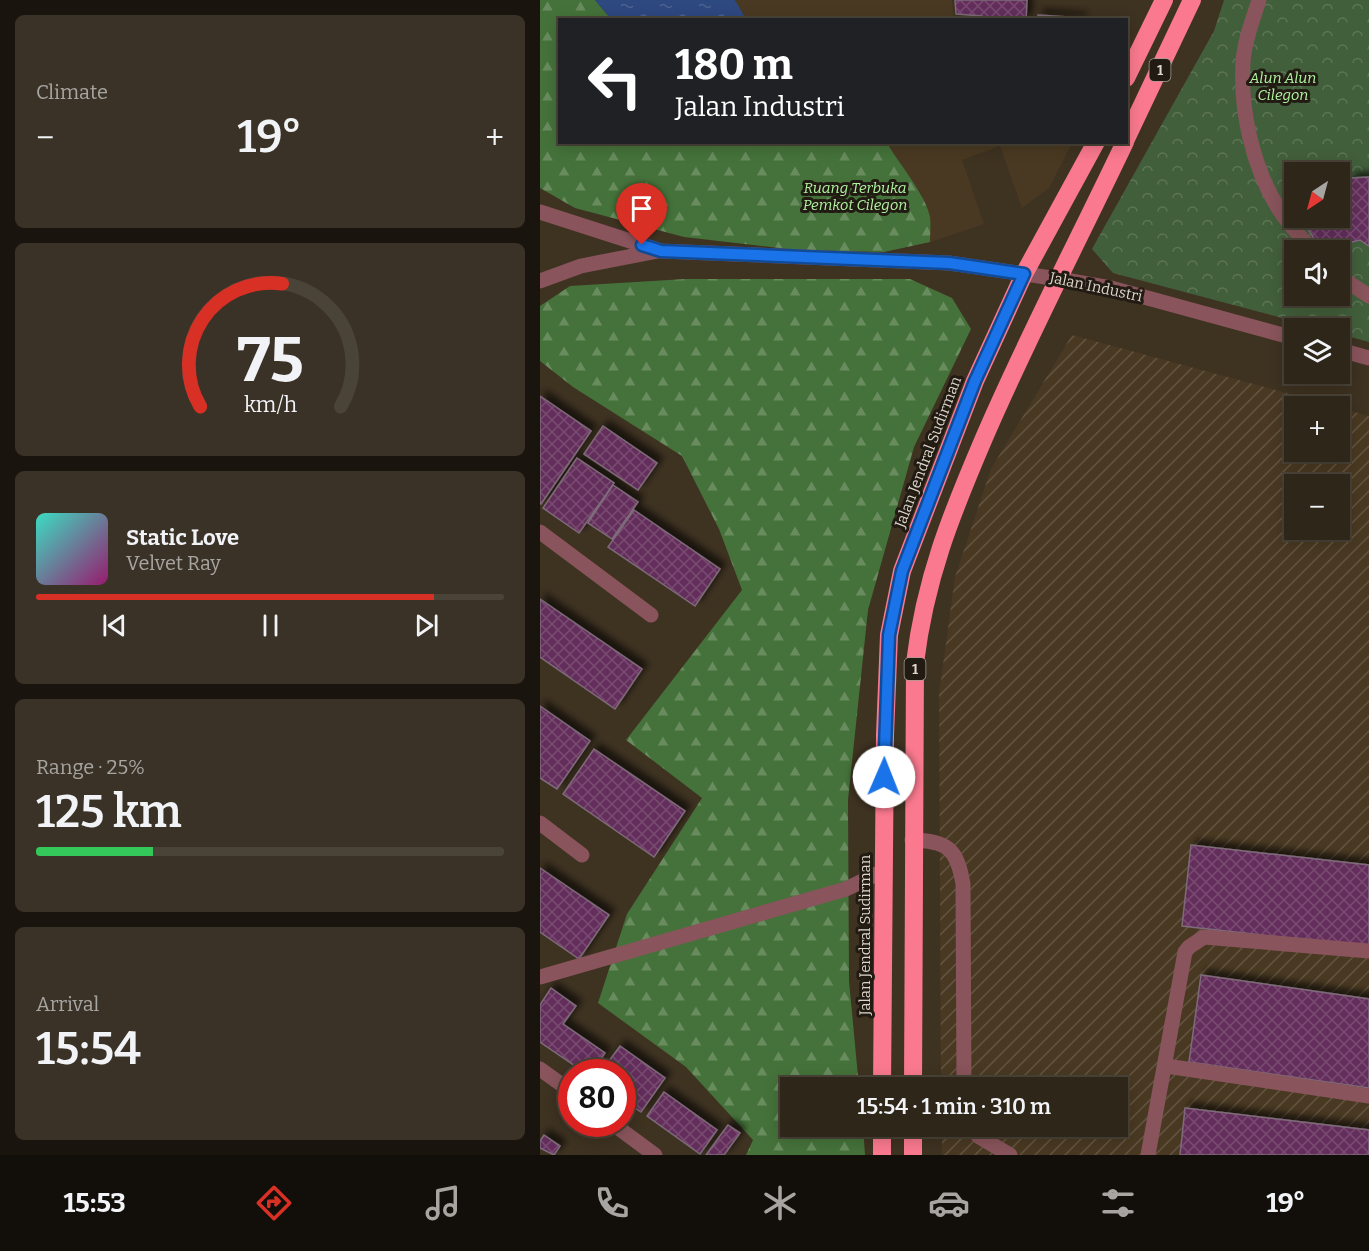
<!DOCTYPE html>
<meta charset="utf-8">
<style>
:root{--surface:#2e2619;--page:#3a3226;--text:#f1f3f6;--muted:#a7a5a2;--line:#494338;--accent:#d93025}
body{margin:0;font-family:Bitter,serif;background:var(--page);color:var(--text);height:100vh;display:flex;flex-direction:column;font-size:22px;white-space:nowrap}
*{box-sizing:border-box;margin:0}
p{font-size:20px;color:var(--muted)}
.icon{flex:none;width:33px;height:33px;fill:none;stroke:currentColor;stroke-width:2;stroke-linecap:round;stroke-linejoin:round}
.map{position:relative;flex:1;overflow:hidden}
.sheet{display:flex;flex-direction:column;gap:15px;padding:15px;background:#19150e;width:540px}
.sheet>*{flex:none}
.top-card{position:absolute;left:18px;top:18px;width:570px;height:126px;border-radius:0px;box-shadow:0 3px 15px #0003,0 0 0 2px var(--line);background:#202124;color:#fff;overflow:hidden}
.needle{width:39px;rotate:216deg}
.fabs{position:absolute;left:744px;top:162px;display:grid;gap:12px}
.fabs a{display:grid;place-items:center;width:66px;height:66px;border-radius:0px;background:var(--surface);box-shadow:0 3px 15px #0003,0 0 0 2px var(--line);font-size:30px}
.speed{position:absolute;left:18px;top:1059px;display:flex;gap:12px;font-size:30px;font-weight:700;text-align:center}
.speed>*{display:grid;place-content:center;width:78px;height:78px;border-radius:50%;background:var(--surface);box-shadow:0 3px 15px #0003,0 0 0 2px var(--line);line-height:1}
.speed .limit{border:9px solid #d22;background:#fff;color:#111}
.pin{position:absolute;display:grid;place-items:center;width:51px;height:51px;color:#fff;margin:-62px -26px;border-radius:50% 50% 50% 0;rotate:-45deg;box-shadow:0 0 6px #0007}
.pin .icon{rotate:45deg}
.me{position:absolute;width:66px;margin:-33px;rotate:1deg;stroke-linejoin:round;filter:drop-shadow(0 0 4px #0008)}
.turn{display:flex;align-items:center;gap:21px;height:126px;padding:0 18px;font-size:27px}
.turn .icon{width:78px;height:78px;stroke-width:2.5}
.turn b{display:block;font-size:42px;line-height:51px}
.big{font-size:45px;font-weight:600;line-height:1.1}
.sheet .tile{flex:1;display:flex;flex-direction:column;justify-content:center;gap:9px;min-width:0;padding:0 21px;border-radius:9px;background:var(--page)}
.sheet .dial{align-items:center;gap:0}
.dial svg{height:156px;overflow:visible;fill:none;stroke:var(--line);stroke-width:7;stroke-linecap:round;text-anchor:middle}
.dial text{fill:var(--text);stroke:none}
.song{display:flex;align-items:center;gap:18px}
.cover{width:72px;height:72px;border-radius:9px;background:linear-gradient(135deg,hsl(170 70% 55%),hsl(320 70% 35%))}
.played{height:6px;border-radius:3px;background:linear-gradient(90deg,var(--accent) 85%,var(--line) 85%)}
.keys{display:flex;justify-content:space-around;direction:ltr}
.heat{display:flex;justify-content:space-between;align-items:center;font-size:33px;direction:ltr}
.charge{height:9px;border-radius:4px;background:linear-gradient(90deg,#34c759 25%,var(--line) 0)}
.trip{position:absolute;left:240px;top:1077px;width:348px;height:60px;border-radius:0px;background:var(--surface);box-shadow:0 3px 15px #0003,0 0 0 2px var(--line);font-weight:600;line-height:60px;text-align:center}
.menu{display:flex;height:96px;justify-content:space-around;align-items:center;background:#120f0a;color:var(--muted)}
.menu .icon{width:42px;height:42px}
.menu .active{color:var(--accent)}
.menu b{font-size:27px;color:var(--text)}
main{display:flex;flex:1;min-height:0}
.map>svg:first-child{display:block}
</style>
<main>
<section class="sheet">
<div class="tile"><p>Climate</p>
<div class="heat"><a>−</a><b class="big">19°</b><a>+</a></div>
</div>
<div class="tile dial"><svg viewBox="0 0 100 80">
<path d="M14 69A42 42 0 1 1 86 69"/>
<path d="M14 69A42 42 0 0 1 56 6" stroke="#d93025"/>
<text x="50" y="56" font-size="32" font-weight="700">75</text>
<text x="50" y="72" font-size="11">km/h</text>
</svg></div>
<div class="tile">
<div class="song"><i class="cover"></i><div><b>Static Love</b><p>Velvet Ray</p></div></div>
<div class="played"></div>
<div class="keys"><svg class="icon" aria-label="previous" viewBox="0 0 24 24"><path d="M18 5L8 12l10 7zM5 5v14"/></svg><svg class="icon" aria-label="pause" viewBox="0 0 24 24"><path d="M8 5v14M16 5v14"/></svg><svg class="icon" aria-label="next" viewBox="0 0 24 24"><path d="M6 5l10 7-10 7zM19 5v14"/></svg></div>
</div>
<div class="tile"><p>Range · 25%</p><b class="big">125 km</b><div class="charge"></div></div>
<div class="tile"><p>Arrival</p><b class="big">15:54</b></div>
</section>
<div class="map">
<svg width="829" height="1155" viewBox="0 0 829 1155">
<defs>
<pattern id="industrial-furrows" width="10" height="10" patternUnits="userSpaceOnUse" patternTransform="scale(1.5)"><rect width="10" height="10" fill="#493922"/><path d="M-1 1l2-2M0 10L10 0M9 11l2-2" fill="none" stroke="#635541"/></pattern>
<pattern id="forest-firs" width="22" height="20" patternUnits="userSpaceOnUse" patternTransform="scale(1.5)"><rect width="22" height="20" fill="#45723a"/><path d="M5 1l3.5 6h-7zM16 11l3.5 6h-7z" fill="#688c5e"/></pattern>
<pattern id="park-crowns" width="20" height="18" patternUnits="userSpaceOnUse" patternTransform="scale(1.5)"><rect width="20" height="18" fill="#425f3b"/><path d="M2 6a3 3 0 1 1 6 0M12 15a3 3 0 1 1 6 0" fill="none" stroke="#5d7556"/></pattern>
<pattern id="water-ripples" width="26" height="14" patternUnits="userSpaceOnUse" patternTransform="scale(1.5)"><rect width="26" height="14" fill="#2e4880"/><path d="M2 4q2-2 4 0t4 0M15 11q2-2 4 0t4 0" fill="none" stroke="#4c6291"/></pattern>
<pattern id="building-cross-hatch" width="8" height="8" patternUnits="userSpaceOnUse" patternTransform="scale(1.5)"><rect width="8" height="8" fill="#632e5b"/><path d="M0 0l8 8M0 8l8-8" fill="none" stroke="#794c71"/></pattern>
<filter id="shadow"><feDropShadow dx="5.5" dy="-5.5" stdDeviation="3" flood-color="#0009"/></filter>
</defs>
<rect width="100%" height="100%" fill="#3e3221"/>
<path fill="#493922" d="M195 0H412L414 19H206Z
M347 143H532L509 188 482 208 460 146 422 160 444 224 390 242V217L381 193 365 174Z"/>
<path fill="url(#industrial-furrows)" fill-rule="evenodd" d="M532 335 795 406H754V452H800V408L829 416V1155H402V1127L578 1126V1088H401L399 694 415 577 451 469ZM754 484H800V530H754Z"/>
<path fill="url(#forest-firs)" d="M0 0H55L71 19 20 20V142L347 143C359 164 386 195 390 217 391 225 390 234 390 242L344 252 256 250 144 237 35 208 0 188Z
M145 279H370L412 298 431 329 374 447 328 610 308 800 309 981 319 1087 250 1088V1126L323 1127 325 1155H206L213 1140 146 1067 58 1003 87 914 162 798 86 740 202 590 179 529 142 456 33 387 0 361V306L30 286Z"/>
<path fill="url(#park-crowns)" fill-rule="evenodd" d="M684 0H829V342L800 334V328H780L573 273 552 249 674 31ZM754 172H800V218H754ZM754 250H800V296H754Z"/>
<path fill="url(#water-ripples)" d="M55 0H195L206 19H71Z"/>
<path fill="url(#building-cross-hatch)" stroke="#7e6b7a" stroke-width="1.5" filter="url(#shadow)" d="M415 0H487L486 20H442V16L416 14Z
M498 15 542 18 541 20H498Z
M829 177V246L820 240 781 250 768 229 782 218H800V203L811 178Z
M0 396 51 431 1 504 0 503Z
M63 426 117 463 98 490 44 454Z
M37 458 74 483 39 533 3 508Z
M73 485 98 502 72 539 48 523Z
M94 510 180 569 155 606 68 547Z
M0 599 102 669 75 709 0 657Z
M0 706 50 741 17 789 0 778Z
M54 749 145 811 114 857 23 794Z
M651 845 829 865V947L642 926Z
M0 868 69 915 39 959 0 932Z
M661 975 829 999V1088L649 1062Z
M11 988 36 1006 23 1024 65 1053 52 1072H44L0 1042V1005Z
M80 1046 125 1078 101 1112 82 1099V1072H61Z
M124 1092 177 1130 160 1154 107 1116Z
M645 1108 829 1130V1155H640Z
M188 1125 200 1133 184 1155H166Z
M4 1135 20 1146 14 1155 0 1148V1141Z"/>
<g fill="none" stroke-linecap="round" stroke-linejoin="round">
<path stroke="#89545b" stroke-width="15" d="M719 0C713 19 704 42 703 62 700 111 713 169 740 211 749 225 761 237 772 250
M0 212 121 251 409 263 519 279 571 288 754 338
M800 277 829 296
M0 281 41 266 118 251
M800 350 829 358
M0 532 111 615
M0 823 42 855
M372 840C407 841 417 848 423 884L424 1088
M0 977 306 889 343 871
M626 1066 829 1096
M0 1069 32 1092
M73 1124 115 1155
M434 1126 438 1136 470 1155
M608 1155 645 952 649 947 664 937 829 951"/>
<path stroke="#fa798e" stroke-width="18" d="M586 78 624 0
M586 139 652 0
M342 1088 345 735 349 635 362 571 435 381 484 274 556 142
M373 1088 375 663C385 579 411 515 444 438 487 338 538 241 585 142
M373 1126V1155
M342 1155V1126"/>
</g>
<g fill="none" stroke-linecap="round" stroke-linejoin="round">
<g stroke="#114b97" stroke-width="15">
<path id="route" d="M102 245 121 251 409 263 484 274 435 381 362 571 349 635 344 777"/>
</g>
<use href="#route" stroke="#1a73e8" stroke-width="10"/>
</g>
<g text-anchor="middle" stroke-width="6" stroke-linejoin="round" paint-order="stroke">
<g fill="#211b13" stroke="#a59e94" stroke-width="1.5">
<rect x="609.5" y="59" width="21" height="22" rx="4.5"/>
<rect x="364.5" y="658" width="21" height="22" rx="4.5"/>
</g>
<g font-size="14" font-weight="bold" fill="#ddd6cb">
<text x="620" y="75">1</text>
<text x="375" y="674">1</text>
</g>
<g font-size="15" font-style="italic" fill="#aff29f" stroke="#211b13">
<text x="743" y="83">Alun Alun<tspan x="743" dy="17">Cilegon</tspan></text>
<text x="315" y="193">Ruang Terbuka<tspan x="315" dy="17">Pemkot Cilegon</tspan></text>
</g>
<g font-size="15" fill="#ddd6cb" stroke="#211b13">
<text transform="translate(556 287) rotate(12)" y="5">Jalan Industri</text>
<text transform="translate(388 452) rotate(-69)" y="5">Jalan Jendral Sudirman</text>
<text transform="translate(325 935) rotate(-90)" y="5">Jalan Jendral Sudirman</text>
</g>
</g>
</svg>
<div class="fabs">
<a><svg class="needle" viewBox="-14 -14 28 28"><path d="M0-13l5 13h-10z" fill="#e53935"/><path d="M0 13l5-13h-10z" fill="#a7a5a2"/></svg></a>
<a><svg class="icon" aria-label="sound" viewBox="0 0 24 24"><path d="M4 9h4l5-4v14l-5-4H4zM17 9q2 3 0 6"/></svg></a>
<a><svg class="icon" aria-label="layers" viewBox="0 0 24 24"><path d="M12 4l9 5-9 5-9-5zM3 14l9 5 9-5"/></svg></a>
<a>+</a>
<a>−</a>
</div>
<div class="speed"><div class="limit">80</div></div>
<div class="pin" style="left:102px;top:245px;background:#d93025"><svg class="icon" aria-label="arrive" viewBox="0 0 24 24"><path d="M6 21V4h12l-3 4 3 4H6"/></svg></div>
<svg class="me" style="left:344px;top:777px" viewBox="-20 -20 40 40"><circle r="19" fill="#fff"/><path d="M0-13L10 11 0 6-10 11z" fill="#1a73e8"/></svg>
<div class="trip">15:54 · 1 min · 310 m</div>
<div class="top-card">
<div class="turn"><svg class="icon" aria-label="left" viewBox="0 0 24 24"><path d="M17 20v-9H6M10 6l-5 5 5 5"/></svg><div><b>180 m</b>Jalan Industri</div></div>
</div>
</div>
</main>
<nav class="menu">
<b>15:53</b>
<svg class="icon active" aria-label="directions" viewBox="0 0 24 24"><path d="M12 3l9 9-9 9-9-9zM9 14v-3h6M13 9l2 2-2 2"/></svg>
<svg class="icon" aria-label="music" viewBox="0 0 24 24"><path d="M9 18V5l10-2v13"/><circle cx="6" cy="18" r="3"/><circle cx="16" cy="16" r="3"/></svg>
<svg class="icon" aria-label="phone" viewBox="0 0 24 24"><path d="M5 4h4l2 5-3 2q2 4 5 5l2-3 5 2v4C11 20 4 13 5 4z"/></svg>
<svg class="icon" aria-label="climate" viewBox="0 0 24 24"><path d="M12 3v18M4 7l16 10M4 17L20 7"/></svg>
<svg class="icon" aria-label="car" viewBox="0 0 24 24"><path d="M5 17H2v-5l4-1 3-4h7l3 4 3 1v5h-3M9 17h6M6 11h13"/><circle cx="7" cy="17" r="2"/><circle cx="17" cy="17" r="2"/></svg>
<svg class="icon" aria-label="filters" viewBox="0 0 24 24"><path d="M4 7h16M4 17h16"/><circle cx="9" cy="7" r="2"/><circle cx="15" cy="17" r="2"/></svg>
<b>19°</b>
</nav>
